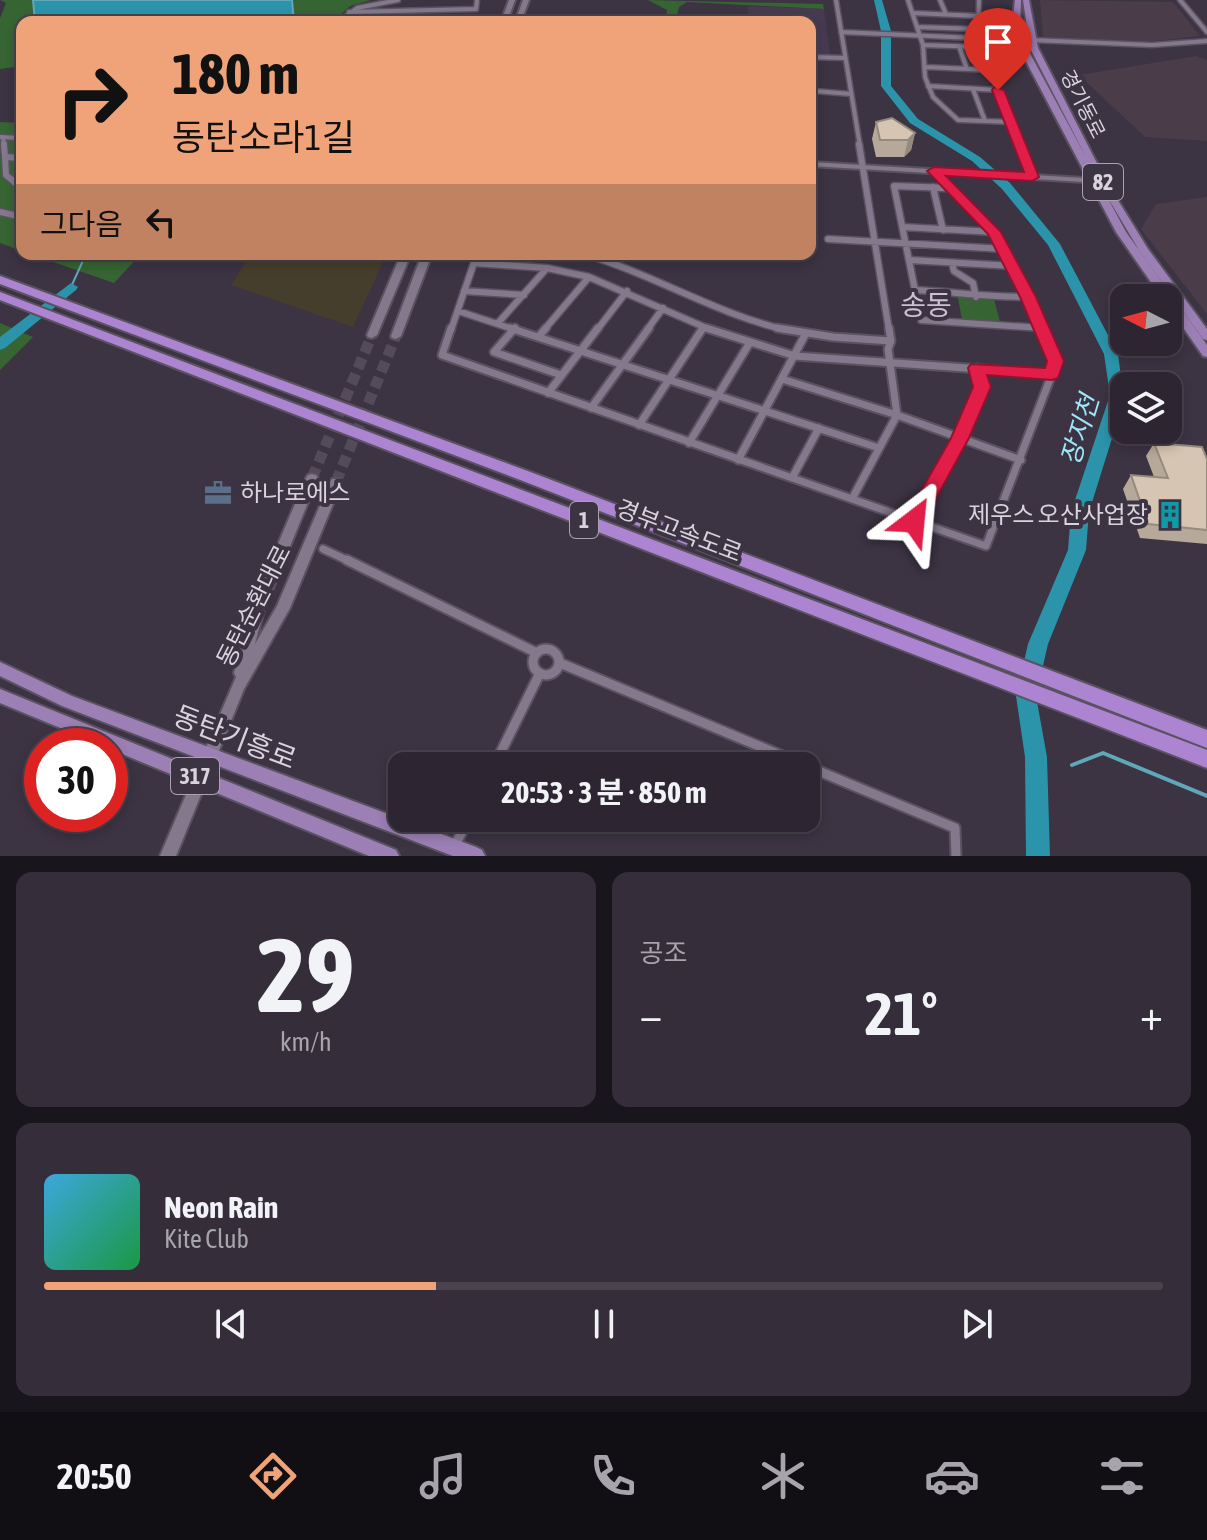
<!DOCTYPE html>
<html lang="ko">
<meta charset="utf-8">
<style>
:root{--surface:#2d2632;--page:#352e3a;--text:#f1f3f6;--muted:#a7a5ac;--line:#48434d;--accent:#f0a378}
body{margin:0;font-family:"Asap Condensed","Noto Sans KR",sans-serif;background:var(--page);color:var(--text);height:100vh;display:flex;flex-direction:column;font-size:30px;white-space:nowrap}
*{box-sizing:border-box;margin:0}
p{font-size:26px;color:var(--muted)}
.icon{flex:none;width:44px;height:44px;fill:none;stroke:currentColor;stroke-width:2;stroke-linecap:round;stroke-linejoin:round}
.map{position:relative;height:856px;overflow:hidden}
.panel{display:flex;flex-direction:column;gap:16px;padding:16px;background:#19151c;flex:1}
.panel>*{flex:none}
.banner{position:absolute;left:16px;top:16px;width:800px;height:244px;border-radius:16px;box-shadow:0 4px 12px #0003,0 0 0 2px var(--line);background:#f0a378;color:#111;overflow:hidden}
.needle{width:52px;rotate:276deg}
.fabs{position:absolute;left:1110px;top:284px;display:grid;gap:16px}
.fabs a{display:grid;place-items:center;width:72px;height:72px;border-radius:16px;background:var(--surface);box-shadow:0 4px 12px #0003,0 0 0 2px var(--line);font-size:40px}
.speed{position:absolute;left:24px;top:728px;display:flex;gap:16px;font-size:40px;font-weight:700;text-align:center}
.speed>*{display:grid;place-content:center;width:104px;height:104px;border-radius:50%;background:var(--surface);box-shadow:0 4px 12px #0003,0 0 0 2px var(--line);line-height:1}
.speed .limit{border:12px solid #d22;background:#fff;color:#111}
.pin{position:absolute;display:grid;place-items:center;width:68px;height:68px;color:#fff;margin:-82px -34px;border-radius:50% 50% 50% 0;rotate:-45deg;box-shadow:0 0 8px #0007}
.pin .icon{rotate:45deg}
.me{position:absolute;width:88px;margin:-44px;rotate:29deg;stroke-linejoin:round;filter:drop-shadow(0 0 6px #0008)}
.turn{display:flex;align-items:center;gap:28px;height:168px;padding:0 24px;font-size:36px}
.turn .icon{width:104px;height:104px;stroke-width:2.5}
.turn b{display:block;font-size:56px;line-height:68px}
.then{display:flex;align-items:center;height:76px;padding:0 24px;background:#0003;gap:16px;font-size:30px}
.big{font-size:60px;font-weight:700;line-height:1.1}
.panel .tile{flex:1;display:flex;flex-direction:column;justify-content:center;gap:12px;min-width:0;padding:0 28px;border-radius:16px;background:var(--page)}
.panel .dial{align-items:center;gap:0}
.dial b{font-size:104px;line-height:1}
.song{display:flex;align-items:center;gap:24px}
.cover{width:96px;height:96px;border-radius:12px;background:linear-gradient(135deg,hsl(200 70% 55%),hsl(140 70% 35%))}
.played{height:8px;border-radius:4px;background:linear-gradient(90deg,var(--accent) 35%,var(--line) 35%)}
.keys{display:flex;justify-content:space-around;direction:ltr}
.heat{display:flex;justify-content:space-between;align-items:center;font-size:44px;direction:ltr}
.panel .tiles{flex:1;display:grid;gap:16px;grid-template-columns:1fr 1fr}
.tile:last-child{grid-column:span 2}
.trip{position:absolute;left:388px;top:752px;width:432px;height:80px;border-radius:16px;background:var(--surface);box-shadow:0 4px 12px #0003,0 0 0 2px var(--line);font-weight:700;line-height:80px;text-align:center}
.tab-bar{display:flex;height:128px;justify-content:space-around;align-items:center;background:#120f14;color:var(--muted)}
.tab-bar .icon{width:56px;height:56px}
.tab-bar .selected{color:var(--accent)}
.tab-bar b{font-size:36px;color:var(--text)}
.map>svg:first-child{display:block}
</style>
<div class="map">
<svg width="1207" height="856" viewBox="0 0 1207 856">
<rect width="100%" height="100%" fill="#3c3343"/>
<path fill="#453e2d" d="M251 254H387L353 327 231 285Z"/>
<path fill="#4b3c4a" d="M1040 0 1173 2 1200 36 1146 42 1050 38 1043 36Z
M1196 56 1207 60V141L1145 137 1079 75Z
M1207 197V314L1141 229 1156 204Z"/>
<path fill="#473a50" d="M748 6 824 9 830 55H810V22H748Z"/>
<path fill="#366432" d="M0 0H371L350 6 333 22H22V66L0 69V18L6 3Z
M648 0 823 4 824 9 687 2 679 7 676 22H665L667 10Z
M0 122 22 123V251L0 243Z
M30 254H141L114 283Z
M957 294 994 299 1000 322 962 319Z
M0 323 33 337 0 370Z"/>
<path fill="#2b94aa" stroke="#5fa7b9" stroke-width="2" d="M33 0H292L294 22H35Z"/>
<g fill="none" stroke-linecap="round" stroke-linejoin="round">
<path stroke="#5fa7b9" stroke-width="2" d="M71 287 86 254"/>
<path stroke="#5fa7b9" stroke-width="4" d="M1036 757 1044 759
M1072 765 1103 753 1207 796"/>
<path fill="#2b94aa" fill-rule="evenodd" d="M874 0H882L891 31V86L918 119 980 157 1010 183 1060 244 1118 354 1124 400 1089 512 1086 550 1048 644 1036 696 1047 757 1050 856H1026L1025 757 1016 696 1028 644 1068 550 1071 512 1110 395 1104 354 1048 245 1002 189 972 161 910 123 881 86V31Z
M71 283 78 287 76 290 5 348 0 350V337Z"/>
<path stroke="#544b5a" stroke-width="11" stroke-dasharray="11 6" stroke-linecap="butt" d="M312 478 372 335
M336 482 396 336"/>
<g stroke="#5a5260" stroke-width="7">
<path id="street-far3" d="M836 0 860 146
M908 0 923 45 925 77 933 97 958 120 1011 122
M940 0 946 14
M979 0 978 38 1020 146
M1180 0 1207 32
M349 12 476 9 477 0
M913 13 978 16
M338 22 357 8 398 0
M917 27 977 29
M841 32 1019 40
M1031 40 1152 45 1207 41
M923 45 981 47
M959 46 967 69
M810 57 845 58
M926 67 990 70
M928 86 998 90
M973 89 985 121
M815 91 851 94
M0 137 22 138
M3 137 4 146"/>
</g>
<g stroke="#5a5260" stroke-width="9">
<path id="street-far2" d="M4 144 5 157 22 158
M859 144 889 330
M1019 144 1032 177
M5 157 6 175 12 180H22
M934 171 949 187
M12 180 22 189
M894 186 950 188 994 232 1042 328 921 320Z
M933 187 943 230
M0 212 22 217
M903 227 994 232
M828 239 1005 249
M584 254C653 274 716 314 786 330
M909 260 1013 266
M474 263 547 268 589 277 711 330
M952 263 954 271 973 283 976 297
M916 290C954 292 990 297 1028 297
M464 291 524 295
M458 311 516 330
M498 323 547 268
M451 330 477 254
M544 330 589 277
M597 330 627 291
M647 330 663 308
M702 330 704 327"/>
</g>
<g stroke="#5a5260" stroke-width="11">
<path id="street-far1" d="M451 328 442 355 986 546 1052 374 795 356 706 328
M510 328 879 448
M515 328 494 352 561 375
M777 328 833 337 891 341
M1042 328 1056 361 1052 374
M539 336 546 328
M782 379 897 415 1021 460
M548 393 598 328
M591 408 649 328
M639 425 703 328
M689 443 749 344
M738 460 805 335
M792 478 819 428
M852 499 897 415 888 349 891 341 889 328
M914 521 960 438 982 387 977 368
M323 549 351 562"/>
</g>
<g stroke="#5a5260" stroke-width="13">
<path id="street" d="M347 560 537 653
M533 662a13 13 0 1 1 26 0a13 13 0 1 1-26 0Z
M560 663 955 828 956 856
M494 766 540 673
M454 847 469 818"/>
</g>
<g stroke="#5a5260" stroke-width="4">
<path id="secondary" d="M509 0H515L507 22H501Z
M523 0H529L521 22H515Z
M810 162 1101 179 1105 181 1101 183 810 166Z
M401 254H411L377 335 372 338 368 337 367 335Z
M422 254H432L401 336 396 339 392 338 391 336Z
M312 474 316 475 318 478 264 610 255 644 277 606 330 482 332 479H340L342 482 290 608 244 689 176 856H160L236 677 234 673 250 610 306 478 308 475Z"/>
</g>
<g stroke="#5a5260" stroke-width="4">
<path id="primary" d="M1015 0H1021L1020 25 1027 48 1086 157 1030 48 1023 0H1029L1038 48 1106 181 1148 249 1207 329V340L1203 339 1139 250 1105 193 1126 232 1207 345V357L1203 356 1168 306V298H1162L1116 232 1019 48 1012 25Z
M0 662 72 696 476 847 482 850 485 856H453L62 706 0 676Z
M0 689 396 850 399 856H369L110 749V746H104L0 703Z"/>
</g>
<g stroke="#5a5260" stroke-width="4">
<path id="highway" d="M0 276 533 473 1207 730V748L523 481 0 284Z
M0 292 1207 750V768L0 300Z"/>
</g>
<use href="#street-far3" stroke="#83788c" stroke-width="4"/>
<use href="#street-far2" stroke="#83788c" stroke-width="6"/>
<use href="#street-far1" stroke="#83788c" stroke-width="7"/>
<use href="#street" stroke="#83788c" stroke-width="9"/>
<use href="#secondary" fill="#83788c" fill-rule="evenodd"/>
<use href="#primary" fill="#9c7fb5" fill-rule="evenodd"/>
<use href="#highway" fill="#ad84d1" fill-rule="evenodd"/>
</g>
<path fill="#b7a999" d="M876 122 915 133 911 150 904 157H876L872 139Z
M1154 443 1207 459V544L1140 538 1123 489 1131 475 1154 477 1146 456Z"/>
<path fill="#958a7d" d="M915 133 911 150 904 157 908 140Z"/>
<path fill="#d5c5b2" stroke="#958a7d" stroke-width="2" d="M892 118 915 133 908 140H880L876 122Z
M1154 443 1202 447 1207 459V530L1148 524 1131 475 1168 478Z"/>
<path fill="#e11d48" stroke="#92132f" stroke-width="2" d="M994 87 1004 90 1039 177 1032 181 946 176 1001 232 1036 297 1064 361 1058 378 1052 380 987 375 991 387 969 438 921 526H907L904 521 951 438 973 387 968 368 971 364 1045 368 1047 361 1020 297 988 234 927 171 934 167 1024 172 992 90Z"/>
<defs>
<g id="office-bare" transform="scale(2.16)"><path d="M-6-3h4V-5.5h4V-3h4V5H-6ZM-1-4.5V-3h2v-1.5ZM-6 0V1H6V0Z" fill="#5c6f8a" stroke="#3c3343" stroke-width="2.5" paint-order="stroke"/></g>
<g id="building-bare" transform="scale(2.16)"><path d="M-4-6H4V6H1V3H-1V6H-4ZM-2.5-4.3h1.7v1.8h-1.7ZM.8-4.3h1.7v1.8H.8ZM-2.5-1h1.7V.8h-1.7ZM.8-1h1.7V.8H.8Z" fill="#0f9aa8" stroke="#3c3343" stroke-width="2.5" paint-order="stroke"/></g>
</defs>
<g fill-rule="evenodd">
<use href="#office-bare" x="218" y="493"/>
<use href="#building-bare" x="1170" y="515"/>
</g>
<g text-anchor="middle" stroke-width="8" stroke-linejoin="round" paint-order="stroke">
<g font-size="20" fill="#d9d3dd" stroke="#3c3343">
<text transform="translate(1083 104) rotate(63)" y="7">경기동로</text>
</g>
<g fill="#3c3343" stroke="#aaa3af" stroke-width="2">
<rect x="1083" y="164" width="40" height="36" rx="6"/>
<rect x="570" y="502" width="28" height="36" rx="6"/>
<rect x="171" y="758" width="48" height="36" rx="6"/>
</g>
<g font-size="22" font-weight="bold" fill="#d9d3dd">
<text x="1103" y="190">82</text>
<text x="584" y="528">1</text>
<text x="195" y="784">317</text>
</g>
<g font-size="24" fill="#d9d3dd" stroke="#3c3343" text-anchor="start">
<text x="240" y="501">하나로에스</text>
<text x="1148" y="523" text-anchor="end">제우스 오산사업장</text>
</g>
<g font-size="24" fill="#d9d3dd" stroke="#3c3343">
<text transform="translate(679 531) rotate(21)" y="8">경부고속도로</text>
<text transform="translate(254 606) rotate(-63)" y="8">동탄순환대로</text>
</g>
<g font-size="26" font-style="italic" fill="#9ee7f9" stroke="#3c3343">
<text transform="translate(1080 430) rotate(-73)" y="9">장지천</text>
</g>
<g font-size="28" fill="#ccc0d5" stroke="#3c3343">
<text x="926" y="315">송동</text>
</g>
<g font-size="28" fill="#d9d3dd" stroke="#3c3343">
<text transform="translate(235 737) rotate(21)" y="10">동탄기흥로</text>
</g>
</g>
</svg>
<div class="fabs">
<a><svg class="needle" viewBox="-14 -14 28 28"><path d="M0-13l5 13h-10z" fill="#e53935"/><path d="M0 13l5-13h-10z" fill="#a7a5ac"/></svg></a>
<a><svg class="icon" aria-label="layers" viewBox="0 0 24 24"><path d="M12 4l9 5-9 5-9-5zM3 14l9 5 9-5"/></svg></a>
</div>
<div class="speed"><div class="limit">30</div></div>
<div class="pin" style="left:998px;top:90px;background:#d93025"><svg class="icon" aria-label="arrive" viewBox="0 0 24 24"><path d="M6 21V4h12l-3 4 3 4H6"/></svg></div>
<svg class="me" style="left:914px;top:521px" viewBox="-20 -20 40 40"><path d="M0-17L14 15 0 8-14 15z" fill="#e11d48" stroke="#fff" stroke-width="4"/></svg>
<div class="trip">20:53 · 3 분 · 850 m</div>
<div class="banner">
<div class="turn"><svg class="icon" aria-label="right" viewBox="0 0 24 24"><path d="M7 20v-9h11M14 6l5 5-5 5"/></svg><div><b>180 m</b>동탄소라1길</div></div>
<div class="then">그다음<svg class="icon" aria-label="left" viewBox="0 0 24 24"><path d="M17 20v-9H6M10 6l-5 5 5 5"/></svg></div>
</div>
</div>
<section class="panel">
<div class="tiles">
<div class="tile dial"><b>29</b><p>km/h</p></div>
<div class="tile"><p>공조</p>
<div class="heat"><a>−</a><b class="big">21°</b><a>+</a></div>
</div>
<div class="tile">
<div class="song"><i class="cover"></i><div><b>Neon Rain</b><p>Kite Club</p></div></div>
<div class="played"></div>
<div class="keys"><svg class="icon" aria-label="previous" viewBox="0 0 24 24"><path d="M18 5L8 12l10 7zM5 5v14"/></svg><svg class="icon" aria-label="pause" viewBox="0 0 24 24"><path d="M8 5v14M16 5v14"/></svg><svg class="icon" aria-label="next" viewBox="0 0 24 24"><path d="M6 5l10 7-10 7zM19 5v14"/></svg></div>
</div>
</div>
</section>
<nav class="tab-bar">
<b>20:50</b>
<svg class="icon selected" aria-label="directions" viewBox="0 0 24 24"><path d="M12 3l9 9-9 9-9-9zM9 14v-3h6M13 9l2 2-2 2"/></svg>
<svg class="icon" aria-label="music" viewBox="0 0 24 24"><path d="M9 18V5l10-2v13"/><circle cx="6" cy="18" r="3"/><circle cx="16" cy="16" r="3"/></svg>
<svg class="icon" aria-label="phone" viewBox="0 0 24 24"><path d="M5 4h4l2 5-3 2q2 4 5 5l2-3 5 2v4C11 20 4 13 5 4z"/></svg>
<svg class="icon" aria-label="climate" viewBox="0 0 24 24"><path d="M12 3v18M4 7l16 10M4 17L20 7"/></svg>
<svg class="icon" aria-label="car" viewBox="0 0 24 24"><path d="M5 17H2v-5l4-1 3-4h7l3 4 3 1v5h-3M9 17h6M6 11h13"/><circle cx="7" cy="17" r="2"/><circle cx="17" cy="17" r="2"/></svg>
<svg class="icon" aria-label="filters" viewBox="0 0 24 24"><path d="M4 7h16M4 17h16"/><circle cx="9" cy="7" r="2"/><circle cx="15" cy="17" r="2"/></svg>
</nav>
